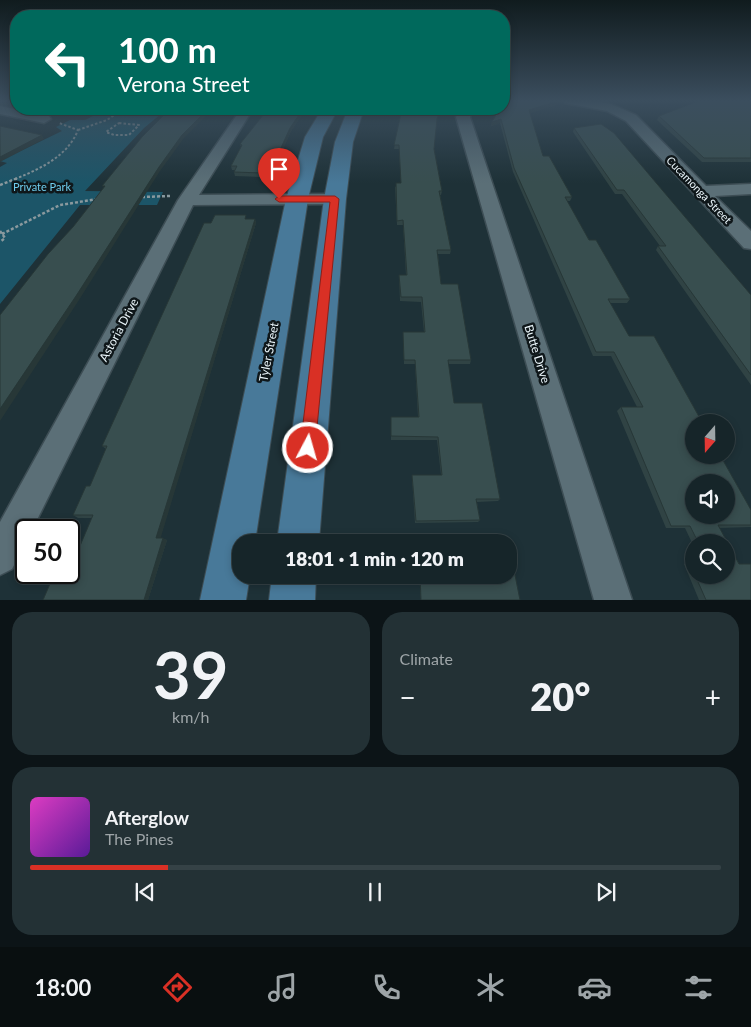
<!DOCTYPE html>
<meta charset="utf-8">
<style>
:root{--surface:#162529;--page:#233135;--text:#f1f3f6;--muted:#9ea5a8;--line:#354246;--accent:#d93025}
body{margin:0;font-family:Lato,sans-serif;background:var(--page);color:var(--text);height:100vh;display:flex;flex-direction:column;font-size:19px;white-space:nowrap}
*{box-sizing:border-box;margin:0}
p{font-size:16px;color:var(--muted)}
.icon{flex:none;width:28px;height:28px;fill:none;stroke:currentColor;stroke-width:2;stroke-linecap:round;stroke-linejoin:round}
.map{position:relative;height:600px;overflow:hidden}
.drawer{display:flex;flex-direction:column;gap:12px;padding:12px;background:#0c1417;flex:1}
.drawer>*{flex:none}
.hud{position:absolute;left:10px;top:10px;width:500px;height:105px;border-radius:20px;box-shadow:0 2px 8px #0003,0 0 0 1px var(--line);background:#00695c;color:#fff;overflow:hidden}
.needle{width:32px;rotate:200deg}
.fabs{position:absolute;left:685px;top:414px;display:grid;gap:10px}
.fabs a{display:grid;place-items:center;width:50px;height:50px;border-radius:50%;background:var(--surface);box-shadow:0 2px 8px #0003,0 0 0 1px var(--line);font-size:25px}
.speed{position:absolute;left:15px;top:519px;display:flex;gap:10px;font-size:25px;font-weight:700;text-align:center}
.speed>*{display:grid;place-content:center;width:65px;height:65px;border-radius:50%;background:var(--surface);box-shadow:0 2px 8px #0003,0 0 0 1px var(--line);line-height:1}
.speed .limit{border:2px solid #111;border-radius:8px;background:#fff;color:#111}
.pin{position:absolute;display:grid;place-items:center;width:42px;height:42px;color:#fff;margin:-51px -21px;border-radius:50% 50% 50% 0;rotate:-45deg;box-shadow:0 0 5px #0007}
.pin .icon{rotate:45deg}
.me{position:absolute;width:55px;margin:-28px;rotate:6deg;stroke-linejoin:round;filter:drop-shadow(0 0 4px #0008)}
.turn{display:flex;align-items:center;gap:18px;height:105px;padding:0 25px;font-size:22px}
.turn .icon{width:65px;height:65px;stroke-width:2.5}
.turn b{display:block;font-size:35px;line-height:42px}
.big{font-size:38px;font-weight:800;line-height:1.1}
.drawer .card{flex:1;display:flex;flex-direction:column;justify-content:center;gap:8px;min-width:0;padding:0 18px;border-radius:20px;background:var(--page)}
.drawer .dial{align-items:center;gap:0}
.dial b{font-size:65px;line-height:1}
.song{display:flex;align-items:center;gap:15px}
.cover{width:60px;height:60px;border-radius:8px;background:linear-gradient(135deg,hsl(310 70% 55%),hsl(270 70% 35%))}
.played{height:5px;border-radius:2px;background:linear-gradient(90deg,var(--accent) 20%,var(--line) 20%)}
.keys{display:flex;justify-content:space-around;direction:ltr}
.heat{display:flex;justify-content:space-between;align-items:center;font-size:28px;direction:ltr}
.drawer .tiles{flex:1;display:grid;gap:12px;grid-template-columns:1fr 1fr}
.card:last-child{grid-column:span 2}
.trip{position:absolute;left:232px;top:534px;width:285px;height:50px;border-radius:20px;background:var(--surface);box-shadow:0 2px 8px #0003,0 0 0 1px var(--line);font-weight:800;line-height:50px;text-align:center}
.dock{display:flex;height:80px;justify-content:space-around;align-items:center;background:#090f10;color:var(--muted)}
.dock .icon{width:35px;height:35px}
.dock .current{color:var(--accent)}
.dock b{font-size:22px;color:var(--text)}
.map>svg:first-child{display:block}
</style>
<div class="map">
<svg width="751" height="600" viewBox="0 0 751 600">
<rect width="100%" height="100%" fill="#1e3137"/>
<path fill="#1c5568" d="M107 109H167L144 128 85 191 163 192 157 205H80L0 304V167L7 163 0 161 62 131 56 127 70 120H85Z"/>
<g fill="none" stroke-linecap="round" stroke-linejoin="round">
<g stroke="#3d4d54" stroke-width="3">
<path id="minor" d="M563 100H586L611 104 636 115 706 186 751 184V194L715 196 751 231V249L744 248 626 121 607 111 565 103Z
M0 106 49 116 51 119 44 123 0 114Z
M241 109H253L199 195 335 194 341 195 344 199 341 203 335 204 193 205 32 530H26V542L12 569 0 575V522L178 200Z
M461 109H473L470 117 632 600H594L456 117Z"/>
</g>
<g stroke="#3d4d54" stroke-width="2">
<path id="secondary" d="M322 109H338L323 137 308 199 255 542H241V575H250L246 600H200L286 199 305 137Z
M348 109H364L353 142 346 199 319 542H277L324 199 335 142Z
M272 575H316L315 600H269Z"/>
</g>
<path stroke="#8a999e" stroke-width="2" stroke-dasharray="2.5 2" stroke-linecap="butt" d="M119 123 139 125 129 135H114L106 132Z
M78 130 107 120 123 109
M15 179C40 169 68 156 78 130L59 123"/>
<path stroke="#8a999e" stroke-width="2.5" stroke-dasharray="3 2" stroke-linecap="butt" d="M0 185 18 178
M142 197 170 196
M0 231 5 238 0 242
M2 234 60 205 98 199"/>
<use href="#minor" fill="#5b6f77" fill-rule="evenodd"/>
<use href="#secondary" fill="#487999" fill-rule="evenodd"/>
</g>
<path fill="#304344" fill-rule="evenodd" d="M0 100H16V105L13 107 0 105Z
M505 100H563L562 103 530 113 543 156H549L572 197 570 201H567L589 240H596L630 299 627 303H610L629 336H654L702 422H694V455H720L751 510V527L719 528 739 564H751V600H699L684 564 689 562H694V575H726V542H694V547L685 528H666L617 411 621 407H637L611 356H593L513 172 500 123 491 126 492 122 499 109H504V101ZM694 482H726V515H694Z
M751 100V162H702L657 120 659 116Z
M77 109H105L97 113Z
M268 109H306L291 131 272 174H264L262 177 235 176 234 172 235 170H232L231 166 241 147 240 144Z
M402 109H441L436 122 434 149 442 191 441 195H440L451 250 450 254H438L441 284 471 360 470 364H448L454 403 500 499 498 501 477 502 480 520 478 522 415 523 412 478V475H441L437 440H391V421L418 417 415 364H404L403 332H424L421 302 400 301 399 275H406L403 225H397L395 187 401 183 399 149H394Z
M574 128 751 295V385L656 250 658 246H660L622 194H615L573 132Z
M247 219H255L256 223 160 538 167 540 148 600H43L77 553 92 518H78L73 515 90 486 106 449 102 446 211 223Z
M419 575H509L520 600H421Z"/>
<path fill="#273737" d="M561 100H563L562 103 528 114 529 110Z
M16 101V105L13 107 11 103Z
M95 109H105L97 113Z
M208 109H213L184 138 160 171 79 300 0 421V409L159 167 182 135Z
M303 109H306L291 131 272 174 271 170 290 128Z
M501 119 500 123 491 126 492 122Z
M42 135 44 139 0 162V157Z
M255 219 256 223 160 540 156 538Z
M163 538 167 540 148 600H144Z"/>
<path fill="#384e4f" stroke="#273737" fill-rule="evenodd" d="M0 100H16V101L11 103 0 102Z
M505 100H561L529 110 543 156H549L572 197H565L589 240H596L630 299H608L629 336H654L702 422H694V455H720L751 510V525H718L739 564H751V600H706L695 575H726V542H698L690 526H671L621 407H643L614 352H596L514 168 501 119 492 122 499 109H504V101ZM694 482H726V515H694Z
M701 100H751V158H704L659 116Z
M170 109H208L182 135 159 167 76 296 0 409V315L48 254 73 227 105 186H102L142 137Z
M268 109H303L290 128 271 170H263L262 173 234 172 237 166H231L242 145 240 144Z
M402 109H440L437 119 434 149 442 191H439L451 250H437L441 284H458L471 360H448L454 403H482L500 499H476L480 520 416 521 412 475H442L438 437 391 436V417H419L415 360H404L403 332H425L422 297H401L399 275H407L403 220 397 221 396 183H401L399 145H394Z
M601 124 614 133 751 295V375L658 246H666L624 190H617L574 128Z
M0 126 42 135 0 157Z
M215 215H246L245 219H255L156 538H163L144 600H43L55 572H69V553H77L93 515H73L86 486H90L107 446H102L204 223H211Z
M509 555H511L520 600H421L420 575H509Z
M689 562H694V572Z"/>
<linearGradient id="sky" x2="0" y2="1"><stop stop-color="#101b1e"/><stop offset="0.55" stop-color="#3b4e5e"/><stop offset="1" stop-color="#3b4e5e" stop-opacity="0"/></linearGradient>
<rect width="751" height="183" fill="url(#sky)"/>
<path fill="#d93025" stroke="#8d1f18" d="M335 196 339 199 315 448 313 453 308 455 303 453 300 448 330 202H279L275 199 279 196Z"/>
<g text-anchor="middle" stroke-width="5" stroke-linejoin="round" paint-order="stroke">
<g font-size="11" fill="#6fcdee" stroke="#0f171a">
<text x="42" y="191">Private Park</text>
</g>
<g font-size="11" fill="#ebf6fb" stroke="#0f171a">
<text transform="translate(699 190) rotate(46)" y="4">Cucamonga Street</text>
</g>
<g font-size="12" fill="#ebf6fb" stroke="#0f171a">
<text transform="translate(119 330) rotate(-62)" y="4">Astoria Drive</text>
<text transform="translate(269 352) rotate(-79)" y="4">Tyler Street</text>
<text transform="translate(537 354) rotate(73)" y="4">Butte Drive</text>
</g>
</g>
</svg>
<div class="fabs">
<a><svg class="needle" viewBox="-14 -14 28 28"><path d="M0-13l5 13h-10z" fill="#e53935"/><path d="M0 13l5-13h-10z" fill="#9ea5a8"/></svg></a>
<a><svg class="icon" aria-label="sound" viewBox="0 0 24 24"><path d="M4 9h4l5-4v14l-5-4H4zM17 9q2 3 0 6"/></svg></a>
<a><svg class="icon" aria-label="search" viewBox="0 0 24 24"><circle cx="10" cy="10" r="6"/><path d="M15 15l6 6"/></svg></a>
</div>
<div class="speed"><div class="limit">50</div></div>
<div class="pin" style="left:279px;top:199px;background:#d93025"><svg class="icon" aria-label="arrive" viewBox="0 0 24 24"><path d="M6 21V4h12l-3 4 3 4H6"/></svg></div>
<svg class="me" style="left:308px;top:448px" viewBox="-20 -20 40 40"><circle r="17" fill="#d93025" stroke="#fff" stroke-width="3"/><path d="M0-11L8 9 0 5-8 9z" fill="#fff"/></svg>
<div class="trip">18:01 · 1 min · 120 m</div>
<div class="hud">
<div class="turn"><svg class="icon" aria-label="left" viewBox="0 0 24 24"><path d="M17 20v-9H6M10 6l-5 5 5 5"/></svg><div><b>100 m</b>Verona Street</div></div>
</div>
</div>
<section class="drawer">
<div class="tiles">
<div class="card dial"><b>39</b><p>km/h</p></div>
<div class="card"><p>Climate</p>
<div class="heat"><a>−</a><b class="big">20°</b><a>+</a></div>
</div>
<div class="card">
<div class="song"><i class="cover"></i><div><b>Afterglow</b><p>The Pines</p></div></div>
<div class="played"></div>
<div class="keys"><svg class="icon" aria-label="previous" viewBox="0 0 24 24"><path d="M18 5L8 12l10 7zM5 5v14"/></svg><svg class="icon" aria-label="pause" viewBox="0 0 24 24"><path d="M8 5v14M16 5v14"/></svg><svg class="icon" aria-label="next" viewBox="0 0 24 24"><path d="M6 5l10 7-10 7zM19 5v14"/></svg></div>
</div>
</div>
</section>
<nav class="dock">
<b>18:00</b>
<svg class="icon current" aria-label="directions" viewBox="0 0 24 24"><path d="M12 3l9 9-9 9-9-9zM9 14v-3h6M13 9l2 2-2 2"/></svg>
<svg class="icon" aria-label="music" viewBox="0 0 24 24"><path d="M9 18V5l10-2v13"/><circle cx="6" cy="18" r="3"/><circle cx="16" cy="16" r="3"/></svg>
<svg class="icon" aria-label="phone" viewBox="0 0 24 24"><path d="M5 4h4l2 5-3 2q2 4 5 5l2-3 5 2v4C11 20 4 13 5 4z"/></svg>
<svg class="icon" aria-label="climate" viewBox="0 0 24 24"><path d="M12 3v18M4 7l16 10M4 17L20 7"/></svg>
<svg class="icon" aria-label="car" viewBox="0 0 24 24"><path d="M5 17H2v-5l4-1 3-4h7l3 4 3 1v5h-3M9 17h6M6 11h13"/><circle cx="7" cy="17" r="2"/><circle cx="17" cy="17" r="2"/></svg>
<svg class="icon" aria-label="filters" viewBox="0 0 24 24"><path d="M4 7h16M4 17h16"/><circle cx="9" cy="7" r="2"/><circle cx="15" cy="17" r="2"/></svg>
</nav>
